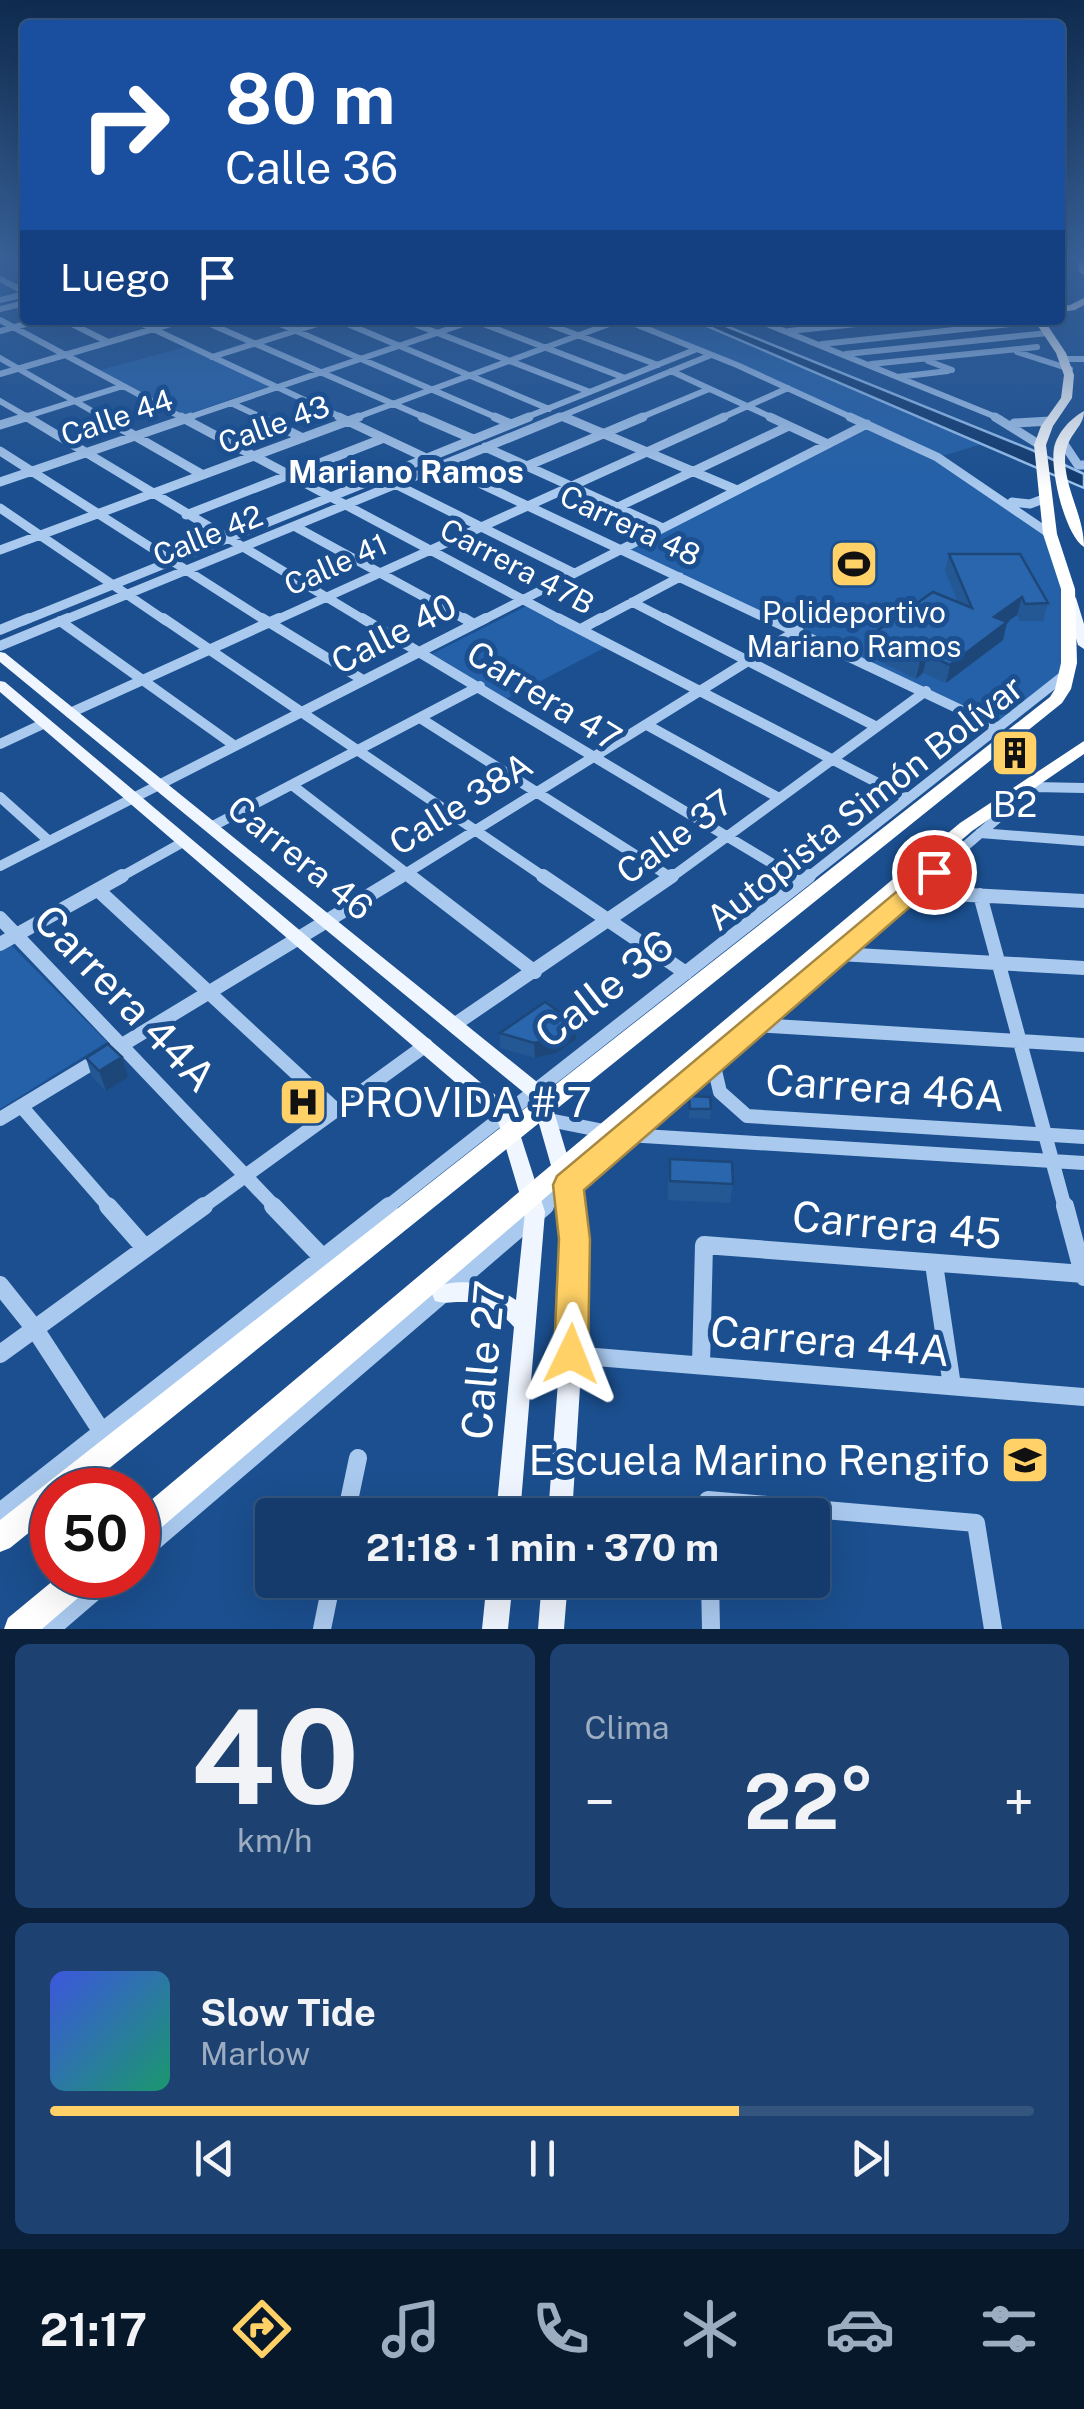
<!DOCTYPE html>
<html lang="es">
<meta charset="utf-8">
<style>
:root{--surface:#143b6b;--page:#1d4271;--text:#f1f3f6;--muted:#9dadc1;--line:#33557e;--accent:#ffd166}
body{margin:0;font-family:"Public Sans",sans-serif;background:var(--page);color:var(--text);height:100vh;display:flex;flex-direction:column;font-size:38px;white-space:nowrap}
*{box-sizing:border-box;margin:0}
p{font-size:32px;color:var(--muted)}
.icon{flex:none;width:55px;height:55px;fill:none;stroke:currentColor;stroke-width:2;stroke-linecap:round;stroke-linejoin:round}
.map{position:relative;height:1629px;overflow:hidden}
.drawer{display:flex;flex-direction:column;gap:15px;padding:15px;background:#0b203b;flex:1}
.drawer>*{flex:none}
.hud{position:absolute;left:20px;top:20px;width:1045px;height:305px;border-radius:10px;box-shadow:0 10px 40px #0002,0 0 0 2px var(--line);background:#1a4fa0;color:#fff;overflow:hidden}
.speed{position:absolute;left:30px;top:1468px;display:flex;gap:20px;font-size:50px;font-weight:700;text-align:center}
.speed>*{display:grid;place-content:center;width:130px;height:130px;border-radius:50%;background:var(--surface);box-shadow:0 10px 40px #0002,0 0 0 2px var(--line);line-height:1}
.speed .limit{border:15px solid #d22;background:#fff;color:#111}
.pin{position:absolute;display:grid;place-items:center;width:85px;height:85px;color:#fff;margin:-42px;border:5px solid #fff;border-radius:50%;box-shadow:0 2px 10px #0007}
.me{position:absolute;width:110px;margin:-55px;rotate:2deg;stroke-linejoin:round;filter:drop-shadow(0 0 8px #0008)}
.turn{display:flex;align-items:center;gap:35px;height:210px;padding:0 40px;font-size:45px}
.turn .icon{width:130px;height:130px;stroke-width:2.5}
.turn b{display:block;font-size:70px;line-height:85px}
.then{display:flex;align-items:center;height:95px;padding:0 40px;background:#0003;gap:20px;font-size:38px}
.big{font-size:75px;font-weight:700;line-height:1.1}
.drawer .card{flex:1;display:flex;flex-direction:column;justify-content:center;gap:15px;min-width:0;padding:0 35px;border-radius:15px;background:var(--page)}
.drawer .dial{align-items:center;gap:0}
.dial b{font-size:130px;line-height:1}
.song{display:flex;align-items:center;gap:30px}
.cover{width:120px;height:120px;border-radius:15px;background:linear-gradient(135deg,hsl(230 70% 55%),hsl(160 70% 35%))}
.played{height:10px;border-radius:5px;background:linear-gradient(90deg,var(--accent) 70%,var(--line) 70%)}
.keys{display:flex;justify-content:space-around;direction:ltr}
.heat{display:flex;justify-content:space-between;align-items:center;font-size:55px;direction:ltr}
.drawer .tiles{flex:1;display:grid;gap:15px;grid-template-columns:1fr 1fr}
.card:last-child{grid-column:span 2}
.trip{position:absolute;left:255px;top:1498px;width:575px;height:100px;border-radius:10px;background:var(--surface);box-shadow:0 10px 40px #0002,0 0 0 2px var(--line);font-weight:700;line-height:100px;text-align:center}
.tab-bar{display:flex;height:160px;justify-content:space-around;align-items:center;background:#08182b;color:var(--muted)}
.tab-bar .icon{width:70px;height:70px}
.tab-bar .selected{color:var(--accent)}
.tab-bar b{font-size:45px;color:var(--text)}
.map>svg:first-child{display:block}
</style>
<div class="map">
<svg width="1084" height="1629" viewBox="0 0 1084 1629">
<rect width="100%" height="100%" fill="#1b4f8f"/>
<path fill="#2461a8" d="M631 320H693L986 443 939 457 1044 527 1064 579 1066 674 997 727 619 550 866 424Z
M186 347 269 386 185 415 100 370Z
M526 606 606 647 506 699 432 654Z
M10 944 107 1042 0 1109V950Z"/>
<path fill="#123a6d" stroke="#9cc4f0" stroke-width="2.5" d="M693 320H711L1032 450 1084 474V488Z"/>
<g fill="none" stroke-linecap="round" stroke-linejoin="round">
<path stroke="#a9c9ee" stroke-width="6" d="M0 279 25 292
M0 300 25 294
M0 309 25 303
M0 320 185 419
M64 320 108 342
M134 320 345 419
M201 320 428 419
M271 320 500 419
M338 320 549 409
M404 320 590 392
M473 320 625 378
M537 320 658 365
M625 320 737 365 855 419
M757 320 1001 419
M0 331 40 320
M789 331 895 320
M822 344 1040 321
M1017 352 1070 369
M846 354 1048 333
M212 357 330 320
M0 358 106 419
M1065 359H1084
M928 361 952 370
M871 364 1037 347
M671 371 775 419
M0 374 184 320
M897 377 948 371
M0 401 31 419
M231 403 265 419
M562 416 570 419
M18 419 123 386
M184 419 475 320
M352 419 620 320
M522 419 697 349
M554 419 711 355
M637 419 709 389
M719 419 788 388"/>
<path stroke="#a9c9ee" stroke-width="9" d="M27 417 366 621
M102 417 203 475
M181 417 563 621
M260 417 303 438
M339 417 772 621
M422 417 473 439
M495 417 511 424
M564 417 737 490
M770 417 828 444
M850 417 937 457 1050 534
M995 417 1040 445
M1014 423 1050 421
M0 425 26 417
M1062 441 1078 465H1084
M485 447 663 528
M0 451 266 621
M527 466 643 417
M0 482 191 417
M395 484 574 573
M1012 502 1030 504 1046 498
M618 507 789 426
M0 508 166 621
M186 515 384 438
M294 526 468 621
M0 550 359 417
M632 602 669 621
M23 621 529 417
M62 621 560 417
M274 621 724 417
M481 621 867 424
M597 621 680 577"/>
<path stroke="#a9c9ee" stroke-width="10" d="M163 618 547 879
M262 618 363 680
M362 618 798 879
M464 618 474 624
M558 618 907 798
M664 618 877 727
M767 618 997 727
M60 621 235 746
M581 629 601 618
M0 630 29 618
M0 646 68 618
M70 713 279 618
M420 718 670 877
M647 725 779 798
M0 744 45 723
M292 785 414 879
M1034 787 1084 788
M0 797 49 841
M211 827 480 686
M980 833 1084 841
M0 866 486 618
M117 879 185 841
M397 879 798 630
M669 879 926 691
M806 879 1066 674
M927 879 1034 787"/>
<path stroke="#a9c9ee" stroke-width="14" d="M410 876 535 972
M543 876 686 973
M794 876 802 881
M98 890 336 1110
M912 892 1084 901
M980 895 1065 1208
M0 918 276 1208
M0 944 122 876
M839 954 1084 968
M454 1025 672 876
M756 1025 1084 1045
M713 1062 720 1092 747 1116 1084 1137
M21 1106 110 1208
M0 1119 401 876
M544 1119 609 1132
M627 1135 1084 1163
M201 1208 426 1045
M386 1208 809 876
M542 1208 930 876"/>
<path stroke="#a9c9ee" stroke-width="18" d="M108 1206 145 1248
M273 1206 323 1258
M1065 1206 1084 1277
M934 1264 952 1386
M0 1285 35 1329 102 1432
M0 1354 204 1206
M571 1355 1084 1397
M701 1365 704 1245 1084 1274
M0 1512 389 1206
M346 1515 358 1458
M709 1515 708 1500 976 1523 993 1629
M138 1555 545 1206
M710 1580 711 1629
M51 1629 114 1575
M322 1629 332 1580"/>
<path fill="#f0f6ff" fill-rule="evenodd" d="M1070 594 1076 598 1084 624V649L1078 645 1064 598Z
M0 652 5 653 542 1086 552 1105 584 1211 582 1355 572 1515H548L560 1355 564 1211 534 1106 528 1096 0 662Z
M0 681 5 682 512 1109 545 1212 520 1515H496L514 1327C499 1310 484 1301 461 1302 451 1302 445 1304 435 1301L432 1294 435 1287C463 1277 493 1284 516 1300L525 1212 497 1118 0 692Z
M487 1580H513L508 1629H482Z
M542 1580H568L564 1629H538Z"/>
<path fill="#fff" fill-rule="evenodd" d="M1078 261H1084V275L1079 272Z
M1084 298V305L1075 310 1060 312V306L1070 305Z
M1034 320H1044L1066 353 1074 375 1072 398 1053 426 1046 445 1057 534 1075 589 1077 663 1071 689 1062 703 82 1490H52V1514L10 1548 0 1552V1520L1050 697 1055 689 1061 663V589L1043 534 1034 445 1041 426 1061 398 1064 375 1056 353Z
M1084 411C1084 429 1065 434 1065 461 1066 491 1084 517 1084 547 1065 535 1050 471 1054 448 1057 433 1071 418 1084 411Z
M1084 741V754L972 831 148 1539 138 1543V1511L960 823Z
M60 1575H98L93 1585 42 1629H4L8 1618Z"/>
</g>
<path fill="#245895" d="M949 554 1048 603 1043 621H1020L1017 615 1007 622 1003 640 946 683 923 673 916 679 864 654 868 637 958 602 945 571Z
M500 1033 576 1039 556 1053 535 1058 500 1048Z
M122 1057 128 1077 106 1091 92 1077 86 1058Z
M689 1096 711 1109 710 1119 689 1118Z
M670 1159 733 1184 730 1203 668 1200V1179Z"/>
<path fill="#1d4779" d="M1022 597 1017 615 990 634 994 617Z
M1007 622 1003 640 946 683 950 665Z
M927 655 923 673 916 679 920 661Z
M577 1024 576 1039 556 1053 535 1058 534 1043Z
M122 1057 128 1077 106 1091 99 1071Z"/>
<path fill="#2a66ad" stroke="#1d4779" stroke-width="2.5" d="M949 554H1020L1048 603 1025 604 1022 597 994 617 1007 622 950 665 927 655 920 661 868 637 933 592 972 608Z
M545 1002 577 1024 556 1038 534 1043 500 1033Z
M108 1044 122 1057 99 1071 86 1058Z
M689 1096 710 1097 711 1109H690Z
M670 1159 732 1162 733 1184 670 1181Z"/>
<linearGradient id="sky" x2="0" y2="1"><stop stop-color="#0f2b4f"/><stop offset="0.53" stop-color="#39639b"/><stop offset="1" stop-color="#39639b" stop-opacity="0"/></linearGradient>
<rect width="1084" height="489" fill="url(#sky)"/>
<path fill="#ffd166" stroke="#a68842" stroke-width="2.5" d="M934 864 946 872 943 878 584 1190 590 1239 588 1354 583 1366 571 1371 559 1366 554 1354 559 1239 553 1185 557 1176 926 867Z"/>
<defs>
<g id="stadium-square" transform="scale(2.5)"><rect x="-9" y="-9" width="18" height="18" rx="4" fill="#ffd166" stroke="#1b4f8f"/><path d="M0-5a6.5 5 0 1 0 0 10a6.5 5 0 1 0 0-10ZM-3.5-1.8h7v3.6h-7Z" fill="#111"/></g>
<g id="building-square" transform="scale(2.5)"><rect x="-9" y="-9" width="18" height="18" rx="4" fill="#ffd166" stroke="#1b4f8f"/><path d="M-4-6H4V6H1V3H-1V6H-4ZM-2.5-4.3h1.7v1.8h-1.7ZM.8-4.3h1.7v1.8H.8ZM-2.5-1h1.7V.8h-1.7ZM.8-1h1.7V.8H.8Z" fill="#111"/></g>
<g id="hospital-square" transform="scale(2.5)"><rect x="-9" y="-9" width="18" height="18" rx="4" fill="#ffd166" stroke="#1b4f8f"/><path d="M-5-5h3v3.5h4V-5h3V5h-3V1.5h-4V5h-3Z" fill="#111"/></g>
<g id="school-square" transform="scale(2.5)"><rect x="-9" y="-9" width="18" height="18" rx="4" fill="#ffd166" stroke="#1b4f8f"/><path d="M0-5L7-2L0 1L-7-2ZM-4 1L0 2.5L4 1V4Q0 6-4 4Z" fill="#111"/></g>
</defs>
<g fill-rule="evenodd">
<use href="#stadium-square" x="854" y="564"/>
<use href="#building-square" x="1015" y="753"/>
<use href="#hospital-square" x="303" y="1102"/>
<use href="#school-square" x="1025" y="1460"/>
</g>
<g text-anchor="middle" stroke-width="10" stroke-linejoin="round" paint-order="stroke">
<g font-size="30" fill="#fff" stroke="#1b4f8f">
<text transform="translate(117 418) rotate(-19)" y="10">Calle 44</text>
<text transform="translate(274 425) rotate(-20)" y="10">Calle 43</text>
<text transform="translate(630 526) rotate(25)" y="10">Carrera 48</text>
<text transform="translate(208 536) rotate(-22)" y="10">Calle 42</text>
<text transform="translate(336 565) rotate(-24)" y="10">Calle 41</text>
<text transform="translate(517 567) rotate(28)" y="10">Carrera 47B</text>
</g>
<g font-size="30" fill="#fff" stroke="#1b4f8f">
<text x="854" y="623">Polideportivo<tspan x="854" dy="34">Mariano Ramos</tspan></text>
</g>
<g font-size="32" font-weight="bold" fill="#fff" stroke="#1b4f8f">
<text x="406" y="483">Mariano Ramos</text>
</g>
<g font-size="35" fill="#fff" stroke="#1b4f8f">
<text transform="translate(394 634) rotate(-27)" y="12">Calle 40</text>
<text transform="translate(544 696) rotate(32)" y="12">Carrera 47</text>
<text transform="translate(865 803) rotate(-38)" y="12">Autopista Simón Bolívar</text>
<text transform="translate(461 804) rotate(-32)" y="12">Calle 38A</text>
<text transform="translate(675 837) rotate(-36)" y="12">Calle 37</text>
<text transform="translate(300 858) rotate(39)" y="12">Carrera 46</text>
</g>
<g font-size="35" fill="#fff" stroke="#1b4f8f">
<text x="1015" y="817">B2</text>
</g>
<g font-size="42" fill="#fff" stroke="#1b4f8f">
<text transform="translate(604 989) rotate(-38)" y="15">Calle 36</text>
<text transform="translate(125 998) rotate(46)" y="15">Carrera 44A</text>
<text transform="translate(885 1088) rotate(4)" y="15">Carrera 46A</text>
<text transform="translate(897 1225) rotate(5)" y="15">Carrera 45</text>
<text transform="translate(830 1341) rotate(5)" y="15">Carrera 44A</text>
<text transform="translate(483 1360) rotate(-85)" y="15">Calle 27</text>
</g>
<g font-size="42" fill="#fff" stroke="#1b4f8f" text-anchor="start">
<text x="338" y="1117">PROVIDA # 7</text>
<text x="990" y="1475" text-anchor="end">Escuela Marino Rengifo</text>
</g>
</g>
</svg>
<div class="speed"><div class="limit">50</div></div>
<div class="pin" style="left:934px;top:872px;background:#d93025"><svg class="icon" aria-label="arrive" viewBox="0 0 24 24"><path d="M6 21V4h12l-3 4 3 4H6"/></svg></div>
<svg class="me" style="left:571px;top:1354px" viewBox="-20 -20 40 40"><path d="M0-17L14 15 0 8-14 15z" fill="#ffd166" stroke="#fff" stroke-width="4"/></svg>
<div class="trip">21:18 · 1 min · 370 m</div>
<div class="hud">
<div class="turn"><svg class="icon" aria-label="right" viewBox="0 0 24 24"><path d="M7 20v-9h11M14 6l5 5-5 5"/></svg><div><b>80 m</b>Calle 36</div></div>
<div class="then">Luego<svg class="icon" aria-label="arrive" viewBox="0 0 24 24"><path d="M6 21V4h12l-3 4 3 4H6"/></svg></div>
</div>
</div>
<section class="drawer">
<div class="tiles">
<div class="card dial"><b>40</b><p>km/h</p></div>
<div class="card"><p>Clima</p>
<div class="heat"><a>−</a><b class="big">22°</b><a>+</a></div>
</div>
<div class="card">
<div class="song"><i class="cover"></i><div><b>Slow Tide</b><p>Marlow</p></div></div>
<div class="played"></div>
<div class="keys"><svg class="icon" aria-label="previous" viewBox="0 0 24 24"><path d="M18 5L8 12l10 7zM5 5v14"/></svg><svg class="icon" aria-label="pause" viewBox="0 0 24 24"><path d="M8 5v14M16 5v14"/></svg><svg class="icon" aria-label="next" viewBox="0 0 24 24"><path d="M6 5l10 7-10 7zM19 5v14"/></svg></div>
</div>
</div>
</section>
<nav class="tab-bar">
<b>21:17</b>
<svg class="icon selected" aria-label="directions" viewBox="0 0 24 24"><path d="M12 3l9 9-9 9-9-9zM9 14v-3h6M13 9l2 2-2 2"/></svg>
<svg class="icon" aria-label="music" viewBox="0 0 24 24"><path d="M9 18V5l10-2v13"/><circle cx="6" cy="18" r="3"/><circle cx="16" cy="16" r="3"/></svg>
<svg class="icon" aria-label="phone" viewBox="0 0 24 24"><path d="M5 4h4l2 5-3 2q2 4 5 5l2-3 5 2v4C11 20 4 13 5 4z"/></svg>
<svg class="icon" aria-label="climate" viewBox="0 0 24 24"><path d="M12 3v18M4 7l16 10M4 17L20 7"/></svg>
<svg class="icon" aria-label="car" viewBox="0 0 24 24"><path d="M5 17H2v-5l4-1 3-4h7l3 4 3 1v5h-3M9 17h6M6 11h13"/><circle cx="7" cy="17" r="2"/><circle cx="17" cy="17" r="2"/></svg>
<svg class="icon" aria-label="filters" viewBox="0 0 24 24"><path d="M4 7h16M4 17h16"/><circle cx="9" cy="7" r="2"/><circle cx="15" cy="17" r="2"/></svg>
</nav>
